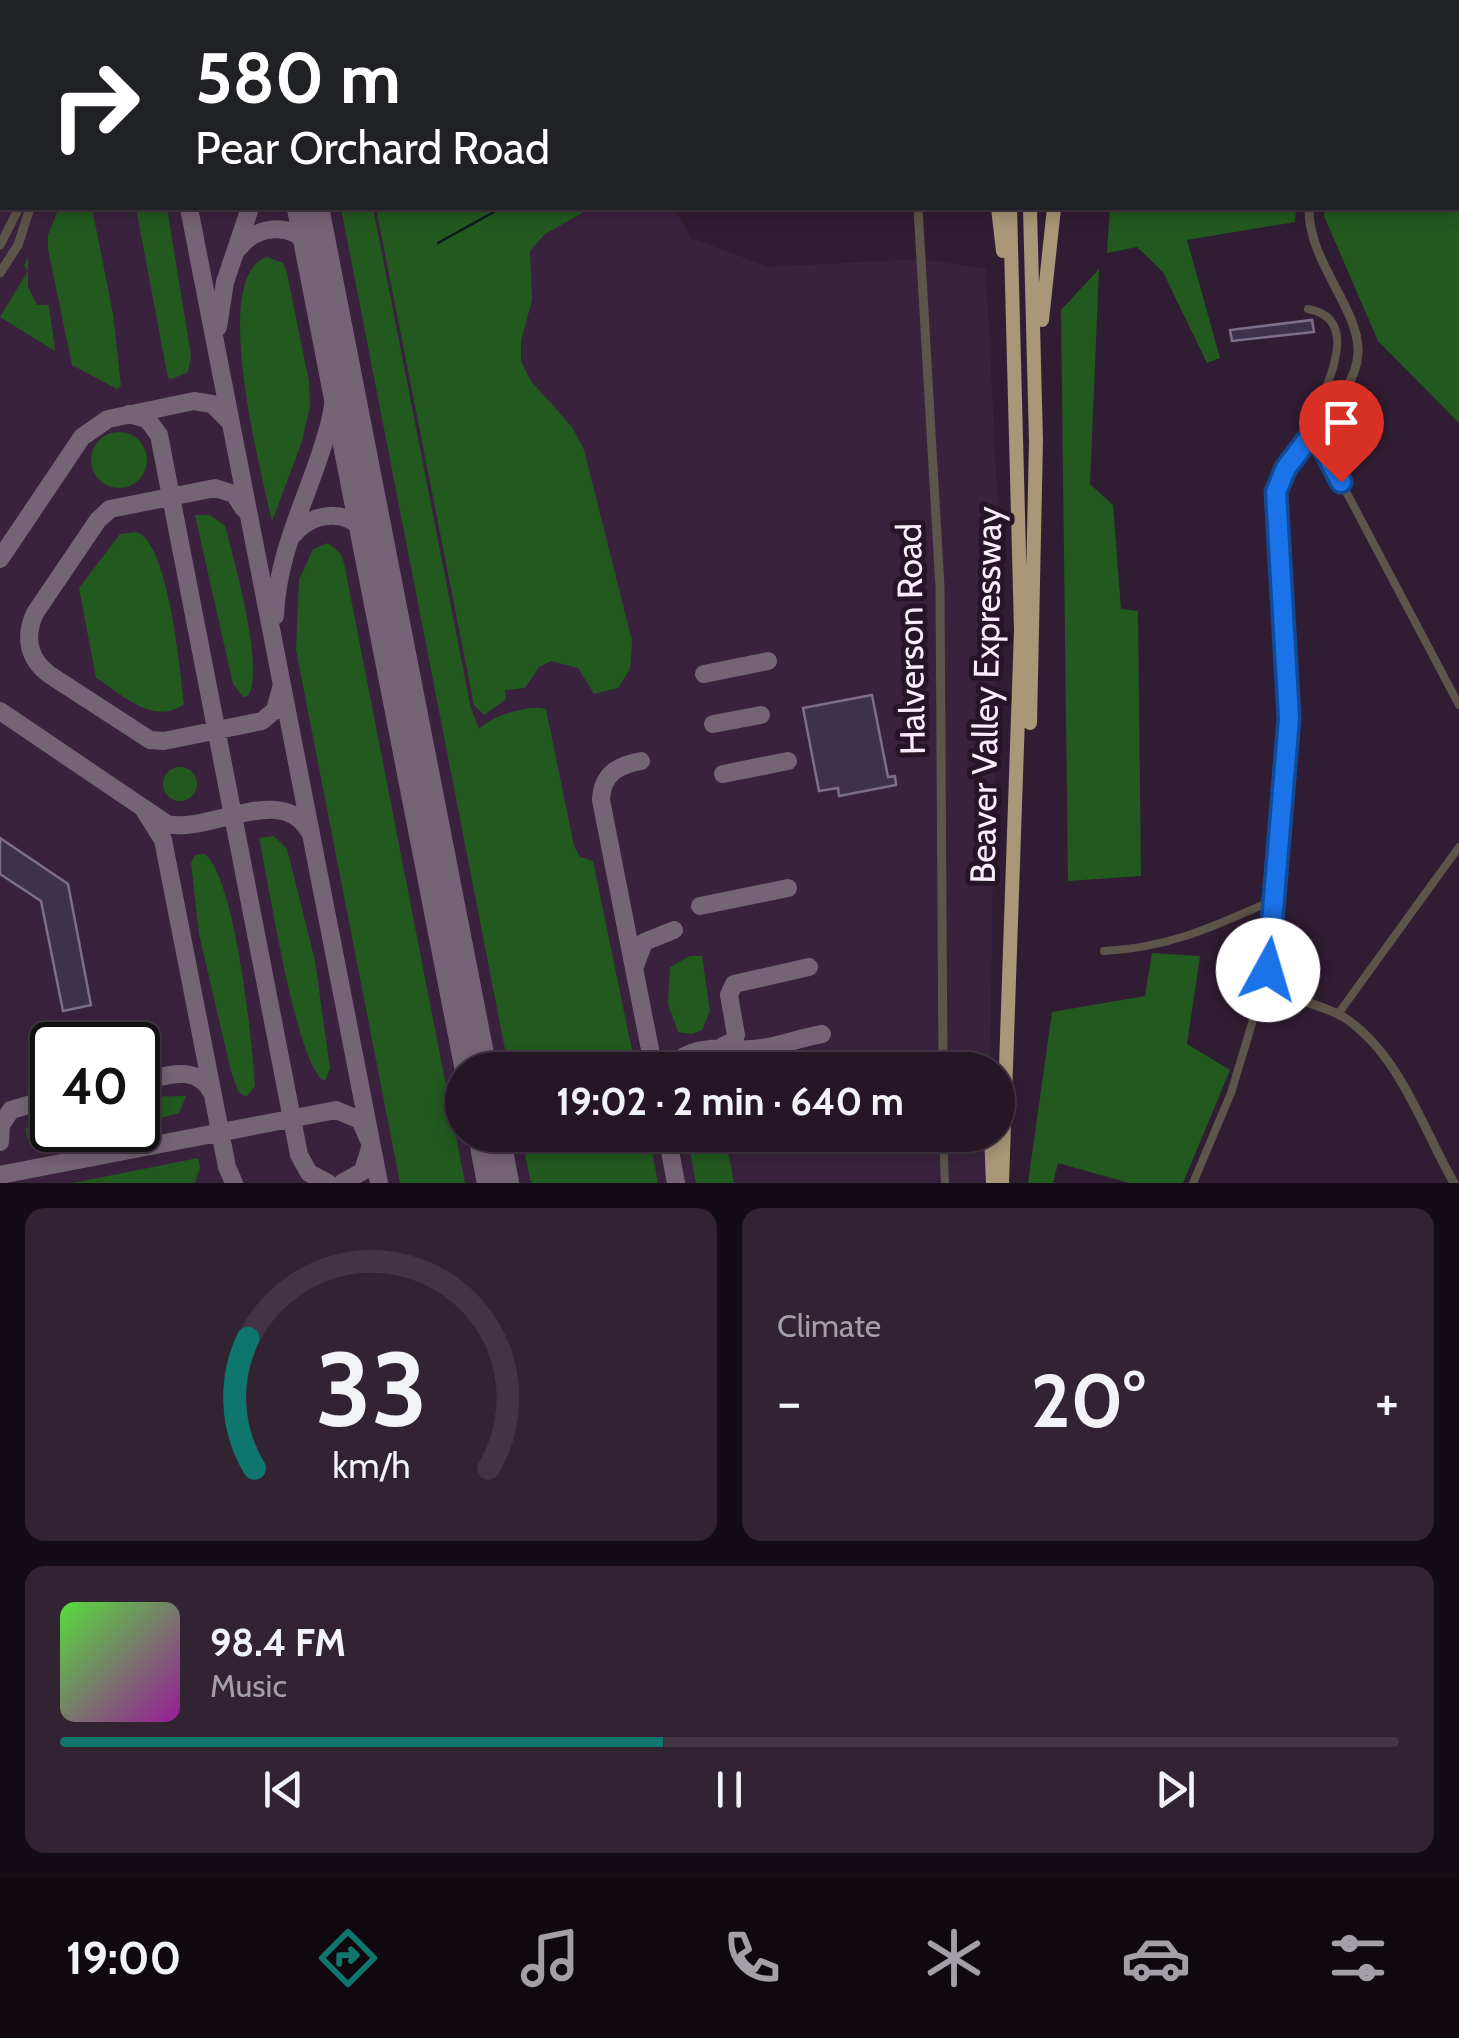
<!DOCTYPE html>
<meta charset="utf-8">
<style>
:root{--surface:#251626;--page:#312332;--text:#f1f3f6;--muted:#a39fa7;--line:#423543;--accent:#0f766e}
body{margin:0;font-family:Cabin,sans-serif;background:var(--page);color:var(--text);height:100vh;display:flex;flex-direction:column;font-size:38px;white-space:nowrap}
*{box-sizing:border-box;margin:0}
p{font-size:32px;color:var(--muted)}
.icon{flex:none;width:55px;height:55px;fill:none;stroke:currentColor;stroke-width:2;stroke-linecap:round;stroke-linejoin:round}
.map{position:relative;height:1183px;overflow:hidden}
.sheet{display:flex;flex-direction:column;gap:25px;padding:25px;background:#140c15;flex:1}
.sheet>*{flex:none}
.hud{position:absolute;left:0px;top:0px;width:1460px;height:210px;box-shadow:0 5px 15px #0003,0 0 0 2px var(--line);background:#202124;color:#fff;overflow:hidden}
.speed{position:absolute;left:30px;top:1022px;display:flex;gap:20px;font-size:50px;font-weight:700;text-align:center}
.speed>*{display:grid;place-content:center;width:130px;height:130px;border-radius:50%;background:var(--surface);box-shadow:0 5px 15px #0003,0 0 0 2px var(--line);line-height:1}
.speed .limit{border:5px solid #111;border-radius:15px;background:#fff;color:#111}
.pin{position:absolute;display:grid;place-items:center;width:85px;height:85px;color:#fff;margin:-102px -42px;border-radius:50% 50% 50% 0;rotate:-45deg;box-shadow:0 0 10px #0007}
.pin .icon{rotate:45deg}
.me{position:absolute;width:110px;margin:-55px;rotate:6deg;stroke-linejoin:round;filter:drop-shadow(0 0 8px #0008)}
.turn{display:flex;align-items:center;gap:35px;height:210px;padding:0 30px;font-size:45px}
.turn .icon{width:130px;height:130px;stroke-width:2.5}
.turn b{display:block;font-size:70px;line-height:85px}
.big{font-size:75px;font-weight:700;line-height:1.1}
.sheet .card{flex:1;display:flex;flex-direction:column;justify-content:center;gap:15px;min-width:0;padding:0 35px;border-radius:20px;background:var(--page)}
.sheet .dial{align-items:center;gap:0}
.dial svg{height:260px;overflow:visible;fill:none;stroke:var(--line);stroke-width:7;stroke-linecap:round;text-anchor:middle}
.dial text{fill:var(--text);stroke:none}
.song{display:flex;align-items:center;gap:30px}
.cover{width:120px;height:120px;border-radius:15px;background:linear-gradient(135deg,hsl(110 70% 55%),hsl(300 70% 35%))}
.played{height:10px;border-radius:5px;background:linear-gradient(90deg,var(--accent) 45%,var(--line) 45%)}
.keys{display:flex;justify-content:space-around;direction:ltr}
.heat{display:flex;justify-content:space-between;align-items:center;font-size:55px;direction:ltr}
.sheet .tiles{flex:1;display:grid;gap:25px;grid-template-columns:1fr 1fr}
.card:last-child{grid-column:span 2}
.trip{position:absolute;left:445px;top:1052px;width:570px;height:100px;border-radius:50px;background:var(--surface);box-shadow:0 5px 15px #0003,0 0 0 2px var(--line);font-weight:700;line-height:100px;text-align:center}
.tab-bar{display:flex;height:160px;justify-content:space-around;align-items:center;background:#0f090f;color:var(--muted)}
.tab-bar .icon{width:70px;height:70px}
.tab-bar .active{color:var(--accent)}
.tab-bar b{font-size:45px;color:var(--text)}
.map>svg:first-child{display:block}
</style>
<div class="map">
<svg width="1459" height="1183" viewBox="0 0 1459 1183">
<rect width="100%" height="100%" fill="#311d33"/>
<path fill="#3a223e" fill-rule="evenodd" d="M0 0 508 2H2V208H675L691 238 769 267 921 259 986 269 998 509 990 1070H462V1135H988L987 1183H0ZM52 1045H138V1130H52Z"/>
<path fill="#22591f" d="M1255 0H1459V423L1378 341 1324 216 1326 208H1458V2Z
M59 208H92L113 314 121 386 117 389 72 365 48 249V235Z
M136 208H167L191 356 188 372 172 379 168 378Z
M341 208H373L471 709 479 729C492 716 529 704 546 709L574 846 580 857 593 861 636 1070H509Z
M376 208H591L545 234 530 251 532 300 521 341V361L530 380 572 427 584 450 632 641 630 669 618 688 594 694 578 668 551 661 539 667 525 688 505 690 506 699 484 715 474 705Z
M1110 208H1296L1295 222 1187 240 1220 358 1207 363 1163 272 1137 247 1107 253Z
M28 257V287L37 305H49L55 351 0 317 28 271 24 266Z
M267 257 283 263 287 273 309 382 310 406 302 441 272 522C263 477 208 276 267 257Z
M1099 269 1090 484 1113 505 1121 609 1138 611 1141 876 1068 881 1061 310Z
M91 460a28 28 0 1 1 56 0a28 28 0 1 1-56 0Z
M195 515H210L225 526C234 560 265 669 248 696L243 697 233 684Z
M137 532C169 545 180 671 184 704 153 726 123 695 96 678L79 588 120 534Z
M328 543 341 554 344 563 465 1183H400L296 650 299 580 313 549Z
M163 784a17 17 0 1 1 34 0a17 17 0 1 1-34 0Z
M274 836 287 849 315 961 330 1068 325 1081C297 1071 268 877 259 838Z
M205 854C236 881 252 1041 255 1086L246 1097 238 1091 231 1071 199 934 191 863 195 855Z
M1152 953 1200 956 1187 1044 1230 1070 1183 1183H1129L1058 1163 1053 1183H1028L1052 1012 1145 996Z
M690 956H702L710 1011 702 1030 692 1034 678 1032 668 1004 670 967Z
M186 1096 179 1113 138 1124V1097Z
M52 1117V1130H116L76 1139 28 1140 25 1129Z
M521 1135H649L658 1183H531Z
M687 1135H725L734 1183H696Z
M198 1158 200 1167 195 1183H73Z"/>
<g fill="none" stroke-linecap="round" stroke-linejoin="round">
<path stroke="#09191d" stroke-width="2.5" d="M817 2 821 0
M438 243 501 208"/>
<path stroke="#756376" stroke-width="18" d="M148 0 149 2
M266 0 267 2
M167 2 168 0
M189 208 379 1183
M238 249C255 226 290 221 309 245 317 256 319 271 323 284
M218 327 225 282 250 208
M129 414 147 419 159 435 299 1155 309 1173 328 1183
M244 509 234 494 215 488 110 509 98 520 35 613C24 637 28 659 50 675L150 740 164 741 262 721 275 710 281 688
M294 534C313 512 347 508 365 533 373 544 376 559 379 572
M0 559 82 437 108 419 194 401 212 404 229 421
M275 616C277 547 314 487 330 421 339 385 333 349 328 313
M704 674 768 661
M0 711 167 824C210 834 281 782 309 831
M713 724 761 715
M641 761C618 765 602 774 601 800L654 1070
M723 774 788 761
M144 810 163 840 227 1167 234 1183
M700 906 788 888
M635 966 644 942 674 930
M723 1046 734 1041 736 1035 729 995 734 984 809 967
M667 1070C687 1047 715 1047 742 1049 766 1051 798 1038 822 1034
M138 1082C163 1077 197 1062 212 1093
M667 1135 676 1183
M0 1142 1 1125 11 1110 52 1098
M0 1175 336 1110 360 1120 371 1145 363 1171 342 1183"/>
<path stroke="#756376" stroke-width="42" d="M267 0 268 2
M308 208 476 1070
M489 1135 498 1183"/>
</g>
<path fill="#3e314b" stroke="#7c6e8c" stroke-width="2.5" d="M1312 320 1314 332 1232 341 1230 330Z
M872 695 888 777 895 776 896 785 839 796 838 788 819 791 803 708Z
M0 838 68 884 91 1005 63 1011 41 901 0 874Z"/>
<g fill="none" stroke-linecap="round" stroke-linejoin="round">
<path stroke="#5d5549" stroke-width="8" d="M1308 309C1356 317 1333 370 1322 398L1329 409
M1314 431 1459 705
M1104 951C1171 948 1216 925 1276 899
M1338 1014 1459 847
M943 1135 945 1183
M1193 1183 1231 1093 1268 970"/>
<path stroke="#5d5549" stroke-width="9" d="M1 0 2 8
M905 0V2
M1342 2V0
M918 208 940 587 943 1070
M1309 208C1308 262 1360 309 1358 353 1356 403 1286 444 1276 493L1289 718 1268 975C1282 1003 1324 1002 1348 1020 1401 1058 1423 1129 1454 1183
M0 245 19 208
M0 273 18 245 30 208"/>
<path stroke="#a99777" stroke-width="14" d="M958 0V2
M1002 0V2
M1022 0V2
M1063 0 1064 2
M998 208 1003 251
M1042 320 1054 208
M1030 723 1036 441 1030 208
M991 1135 993 1183
M1002 1183 1021 630 1010 208"/>
</g>
<g fill="none" stroke-linecap="round" stroke-linejoin="round">
<g stroke="#114b97" stroke-width="25">
<path id="route" d="M1268 970 1289 718 1276 492 1286 468 1314 431 1341 482"/>
</g>
<use href="#route" stroke="#1a73e8" stroke-width="18"/>
</g>
<g text-anchor="middle" stroke-width="10" stroke-linejoin="round" paint-order="stroke">
<g font-size="35" fill="#fbedfc" stroke="#271429">
<text transform="translate(911 639) rotate(-91)" y="12">Halverson Road</text>
<text transform="translate(986 695) rotate(-89)" y="12">Beaver Valley Expressway</text>
</g>
</g>
</svg>
<div class="speed"><div class="limit">40</div></div>
<div class="pin" style="left:1341px;top:482px;background:#d93025"><svg class="icon" aria-label="arrive" viewBox="0 0 24 24"><path d="M6 21V4h12l-3 4 3 4H6"/></svg></div>
<svg class="me" style="left:1268px;top:970px" viewBox="-20 -20 40 40"><circle r="19" fill="#fff"/><path d="M0-13L10 11 0 6-10 11z" fill="#1a73e8"/></svg>
<div class="trip">19:02 · 2 min · 640 m</div>
<div class="hud">
<div class="turn"><svg class="icon" aria-label="right" viewBox="0 0 24 24"><path d="M7 20v-9h11M14 6l5 5-5 5"/></svg><div><b>580 m</b>Pear Orchard Road</div></div>
</div>
</div>
<section class="sheet">
<div class="tiles">
<div class="card dial"><svg viewBox="0 0 100 80">
<path d="M14 69A42 42 0 1 1 86 69"/>
<path d="M14 69A42 42 0 0 1 12 29" stroke="#0f766e"/>
<text x="50" y="56" font-size="32" font-weight="700">33</text>
<text x="50" y="72" font-size="11">km/h</text>
</svg></div>
<div class="card"><p>Climate</p>
<div class="heat"><a>−</a><b class="big">20°</b><a>+</a></div>
</div>
<div class="card">
<div class="song"><i class="cover"></i><div><b>98.4 FM</b><p>Music</p></div></div>
<div class="played"></div>
<div class="keys"><svg class="icon" aria-label="previous" viewBox="0 0 24 24"><path d="M18 5L8 12l10 7zM5 5v14"/></svg><svg class="icon" aria-label="pause" viewBox="0 0 24 24"><path d="M8 5v14M16 5v14"/></svg><svg class="icon" aria-label="next" viewBox="0 0 24 24"><path d="M6 5l10 7-10 7zM19 5v14"/></svg></div>
</div>
</div>
</section>
<nav class="tab-bar">
<b>19:00</b>
<svg class="icon active" aria-label="directions" viewBox="0 0 24 24"><path d="M12 3l9 9-9 9-9-9zM9 14v-3h6M13 9l2 2-2 2"/></svg>
<svg class="icon" aria-label="music" viewBox="0 0 24 24"><path d="M9 18V5l10-2v13"/><circle cx="6" cy="18" r="3"/><circle cx="16" cy="16" r="3"/></svg>
<svg class="icon" aria-label="phone" viewBox="0 0 24 24"><path d="M5 4h4l2 5-3 2q2 4 5 5l2-3 5 2v4C11 20 4 13 5 4z"/></svg>
<svg class="icon" aria-label="climate" viewBox="0 0 24 24"><path d="M12 3v18M4 7l16 10M4 17L20 7"/></svg>
<svg class="icon" aria-label="car" viewBox="0 0 24 24"><path d="M5 17H2v-5l4-1 3-4h7l3 4 3 1v5h-3M9 17h6M6 11h13"/><circle cx="7" cy="17" r="2"/><circle cx="17" cy="17" r="2"/></svg>
<svg class="icon" aria-label="filters" viewBox="0 0 24 24"><path d="M4 7h16M4 17h16"/><circle cx="9" cy="7" r="2"/><circle cx="15" cy="17" r="2"/></svg>
</nav>
